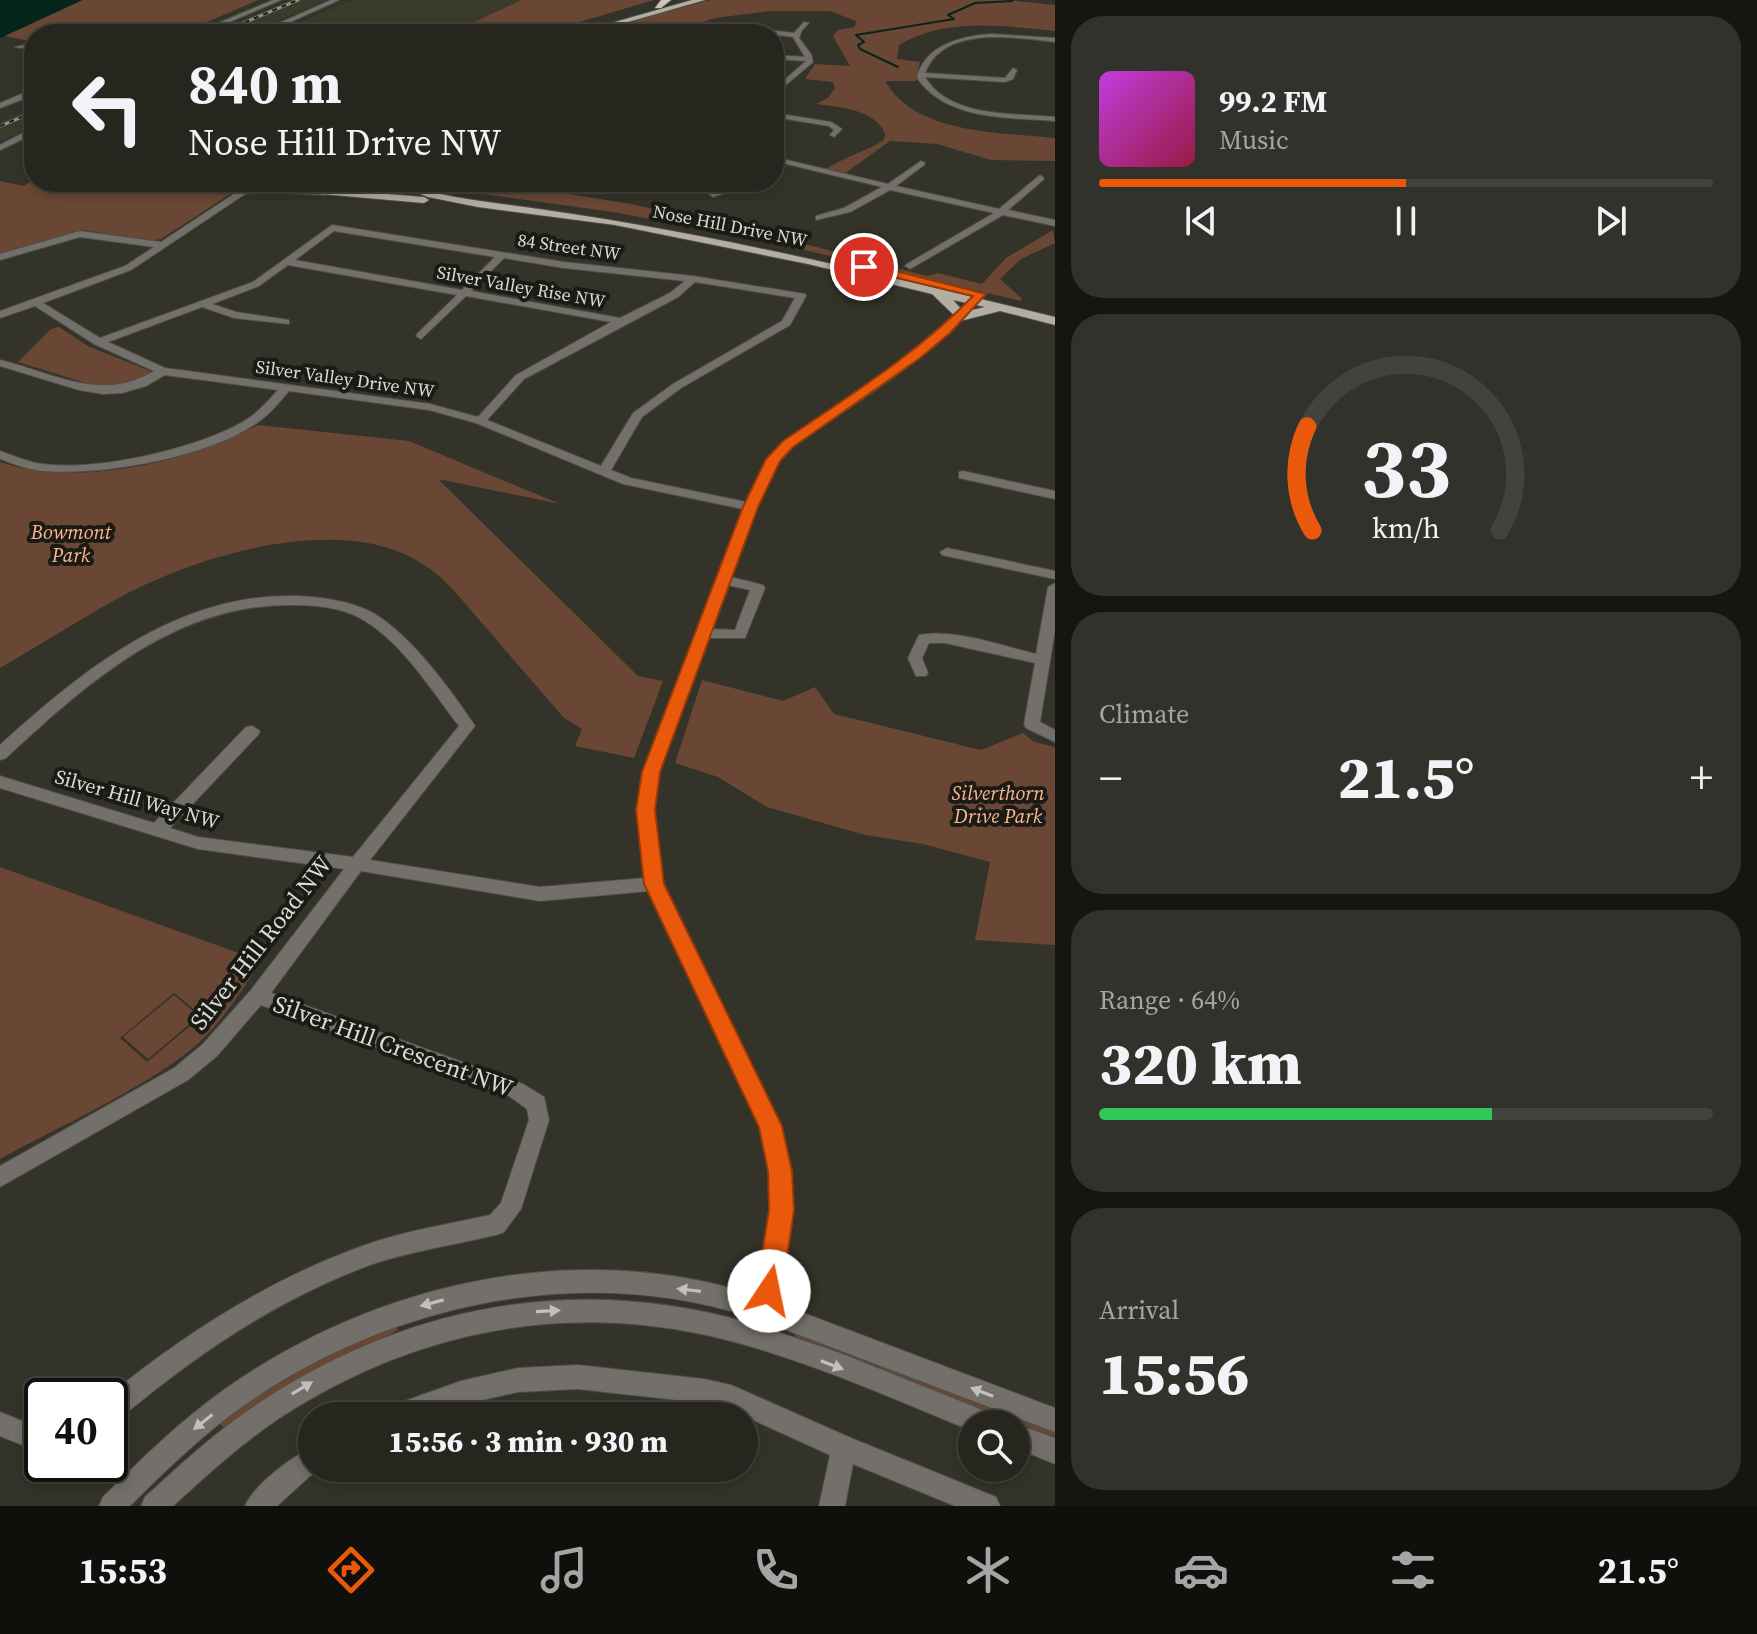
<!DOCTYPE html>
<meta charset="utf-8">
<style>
:root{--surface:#26261f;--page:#32322c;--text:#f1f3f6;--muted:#a4a5a4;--line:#42433d;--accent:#ea580c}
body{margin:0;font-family:"Source Serif 4",serif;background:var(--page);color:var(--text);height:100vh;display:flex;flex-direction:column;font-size:30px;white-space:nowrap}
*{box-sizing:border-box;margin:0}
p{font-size:26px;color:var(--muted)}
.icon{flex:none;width:44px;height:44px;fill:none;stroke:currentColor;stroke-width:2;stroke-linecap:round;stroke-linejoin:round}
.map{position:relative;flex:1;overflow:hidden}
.sheet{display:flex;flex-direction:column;gap:16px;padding:16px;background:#151511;width:702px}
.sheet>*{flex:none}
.hud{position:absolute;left:24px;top:24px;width:760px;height:168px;border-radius:32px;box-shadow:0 4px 12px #0003,0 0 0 2px var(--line);background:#26261f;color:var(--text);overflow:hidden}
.fabs{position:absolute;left:958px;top:1410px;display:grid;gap:16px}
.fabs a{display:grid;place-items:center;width:72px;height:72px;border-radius:50%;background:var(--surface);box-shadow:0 4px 12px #0003,0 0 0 2px var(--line);font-size:40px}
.speed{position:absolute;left:24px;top:1378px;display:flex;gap:16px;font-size:40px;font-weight:700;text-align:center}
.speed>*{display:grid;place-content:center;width:104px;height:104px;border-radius:50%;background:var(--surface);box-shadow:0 4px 12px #0003,0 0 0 2px var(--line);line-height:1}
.speed .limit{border:4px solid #111;border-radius:12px;background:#fff;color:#111}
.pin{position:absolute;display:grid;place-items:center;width:68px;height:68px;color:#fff;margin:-34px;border:4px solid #fff;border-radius:50%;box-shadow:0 2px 8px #0007}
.me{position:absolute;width:88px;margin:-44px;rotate:11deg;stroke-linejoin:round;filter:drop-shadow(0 0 6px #0008)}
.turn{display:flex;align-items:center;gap:28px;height:168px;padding:0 32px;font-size:36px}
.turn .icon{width:104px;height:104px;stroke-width:2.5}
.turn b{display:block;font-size:56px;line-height:68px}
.big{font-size:60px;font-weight:800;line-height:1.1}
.sheet .tile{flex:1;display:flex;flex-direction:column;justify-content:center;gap:12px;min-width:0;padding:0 28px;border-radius:32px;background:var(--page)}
.sheet .dial{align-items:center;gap:0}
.dial svg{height:208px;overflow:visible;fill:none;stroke:var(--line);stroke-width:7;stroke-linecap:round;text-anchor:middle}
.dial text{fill:var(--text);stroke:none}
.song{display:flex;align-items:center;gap:24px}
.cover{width:96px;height:96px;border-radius:12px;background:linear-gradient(135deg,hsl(290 70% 55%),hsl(340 70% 35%))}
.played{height:8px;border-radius:4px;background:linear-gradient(90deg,var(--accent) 50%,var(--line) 50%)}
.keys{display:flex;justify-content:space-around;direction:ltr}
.heat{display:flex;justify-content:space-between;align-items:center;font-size:44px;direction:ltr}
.charge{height:12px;border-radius:6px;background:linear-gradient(90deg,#34c759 64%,var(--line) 0)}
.trip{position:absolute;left:298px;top:1402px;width:460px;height:80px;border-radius:40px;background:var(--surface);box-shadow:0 4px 12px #0003,0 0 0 2px var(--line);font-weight:800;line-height:80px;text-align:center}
.menu{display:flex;height:128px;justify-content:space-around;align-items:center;background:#0f0f0c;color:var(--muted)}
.menu .icon{width:56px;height:56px}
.menu .on{color:var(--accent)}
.menu b{font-size:36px;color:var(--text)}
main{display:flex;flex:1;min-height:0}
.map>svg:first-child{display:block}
</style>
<main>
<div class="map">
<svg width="1055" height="1506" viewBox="0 0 1055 1506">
<rect width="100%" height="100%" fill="#333329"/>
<path fill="#3b3b2b" d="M290 0H326L248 34H208Z
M353 0H521L449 34H272Z
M34 107V127L0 141V122Z"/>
<path fill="#6a4735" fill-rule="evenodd" d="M83 0H259L178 34H34V42L5 36Z
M521 0H654L539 34H449Z
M710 0H1005L1055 5V31C1002 26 946 17 899 45L897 59 920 62 916 81H885C916 135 1000 132 1055 138V161L991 160 937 144 890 141 844 174 825 170C843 157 863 153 884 140L885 134C876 109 838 107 816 104L828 98 835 88 833 82 805 79 815 64 850 66 833 36 838 30 855 27 856 21 830 11H769L715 18 667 34H583Z
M34 179V182H196L352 187H245L235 191 161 239 149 241 84 230 0 254V181L24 186Z
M425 182H496L631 204 790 240 927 276 938 273 982 284 1006 258 1053 230 1055 243 1021 259 1000 279 1022 299 1021 301 762 240 613 212 475 193Z
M59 327 88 346 150 371 148 378 105 389 18 362 51 329Z
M258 425 409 441 560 504 438 479 638 676 663 681 634 758 575 746 582 729 564 718C539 689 513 659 488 630 471 611 454 588 434 572 356 508 207 552 126 594 83 617 42 644 0 668V462C78 488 187 463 258 425Z
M702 680 783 701 815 687 834 714 981 750 1023 733 1034 742 1055 747V945L975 940 990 862 923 844 865 835 767 807 718 777 675 763Z
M0 867 261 961C240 993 219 1028 188 1052 137 1092 58 1127 0 1159ZM174 993 202 1016 147 1062 120 1038Z
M174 995 199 1016 148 1059 123 1037Z
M394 1321 398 1330 226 1431 219 1422 274 1379Z
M788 1327 1055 1428V1442L1016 1424 801 1343Z"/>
<path fill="#06251a" d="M0 0H82L0 38Z"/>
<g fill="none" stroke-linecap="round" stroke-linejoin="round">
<path stroke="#06251a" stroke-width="2" d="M898 67 860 49 858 45 864 42 856 35 954 19 948 15 975 3 1012 1"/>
<g stroke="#4e4e45" stroke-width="2">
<path id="minor" d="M273 0H281L201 34H192Z
M331 0H339L264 34H255Z
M804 22 809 23 802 30 799 38 811 54 813 62 774 95V89L806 61 774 59V55L805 57 793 37 743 31 718 34 743 27 794 33Z
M991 34 1055 38V42C1016 38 944 24 925 73L1005 78 1013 68 1017 70 1013 79 1005 82 925 77C949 118 1014 113 1055 117V121C1008 117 947 121 917 78 924 45 962 36 991 34Z
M34 43V50L15 47Z
M31 90H34V95L0 108V103Z
M774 113 831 122 842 129 834 137 830 135 834 130 829 126 774 117Z
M31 129H34V134L0 150V145Z
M774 157 888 184 921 161 925 163 924 165 896 186 999 209 1040 175 1044 178 1043 180 1008 210 1055 220V226L1003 215 910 269 905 266 907 264 994 213 890 190 850 212 816 220V216L844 208 882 187 774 161Z
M745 182H758L713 197 709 194Z
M267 186 325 189 329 192 325 195 267 192 245 194 131 270 43 303 100 338 253 282 332 225 564 262 693 276 805 294 806 296 790 325 681 388 642 417 611 470 631 478 746 502 767 459 784 441 911 354 942 329 976 292 985 294C933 358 859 400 792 447 759 480 747 534 731 577L763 585 765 588 745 638H708L659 772 654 810 663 884 781 1126 791 1171 792 1210 777 1303 1055 1408V1432L773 1325 772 1330 840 1353 995 1415 998 1424H972V1431C892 1398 812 1362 727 1340 569 1300 417 1329 281 1417 242 1443 207 1475 173 1506H141L145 1497C182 1463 220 1428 262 1401 412 1303 577 1274 750 1323L751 1317C579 1262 389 1304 243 1406 202 1435 166 1470 130 1506H99L103 1497C142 1458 180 1421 225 1389 377 1282 576 1238 755 1295L770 1210 769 1171 761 1126 649 891 540 901 361 871 271 993 523 1084 544 1097 549 1120 521 1209 504 1232 496 1235C454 1245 411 1251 370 1265 277 1299 194 1356 119 1419L110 1422V1396H108C187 1332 274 1276 371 1243 409 1230 450 1224 490 1215L501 1203 529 1120 527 1109 509 1096 261 1005 217 1056 188 1080 0 1187V1166L174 1068 203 1044 251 990 344 869 198 849 0 788V776L154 823 246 727 252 726 260 731 258 735 170 828 198 837 353 857 459 726C431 690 404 645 365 621 345 608 319 605 295 605 177 602 87 683 6 758L0 760V745C84 669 177 593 297 596 322 597 351 601 373 613 411 635 451 690 475 726L370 860 540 887 645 878 638 810 643 772 743 509 623 484 476 423 429 410 289 391C278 404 268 416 254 425 205 458 99 476 41 471 27 469 13 464 0 459V451C12 455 23 460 36 463 91 473 192 450 241 423 256 415 267 402 278 390L165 375 146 386 122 393 103 394 79 390 0 366V360C54 373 102 403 154 371L94 344 35 306 0 318V311L125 266 154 247 80 237 0 260V254L80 231 161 242 240 190ZM334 231 495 257 462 290 295 260ZM504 258 564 268 685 281 670 293 620 318 471 291ZM288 265 457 295 417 334 416 336 421 339 466 296 611 322 516 375 478 417 430 404 165 368 108 342 202 307 234 318 289 324V320L236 312 212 304 259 286ZM695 282 795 298 782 321 673 384 633 413 601 466 487 420 524 379 678 297ZM728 585 750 590 735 630 712 629Z
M963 471 1055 491V499L959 478V472Z
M947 548 1055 571V579L942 555 940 552Z
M1055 583V630L1040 722 1055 730V742L1026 728 1024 724 1035 663 945 643H929L922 658 928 673 926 676H916L908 658 919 635C953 628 1003 646 1036 654L1048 587Z
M578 1365 704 1379 731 1385 851 1438 996 1497 1000 1506H955L853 1464 845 1506H819L830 1455 729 1409 704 1403 578 1389 518 1392 461 1405 431 1416H385L388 1407 461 1381 518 1368Z
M0 1412 42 1429V1453L0 1436Z
M1015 1424H1016L1055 1438V1464L1016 1448Z
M312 1448V1468H322L321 1470 310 1476 277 1506H245C254 1485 291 1457 312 1448Z"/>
</g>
<g stroke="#4e4e45" stroke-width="2">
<path id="major" d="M692 0H705L586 34H573Z
M390 182C407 182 420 189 436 193 458 198 480 201 502 204 690 228 872 272 1055 317V325L1000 311 960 321 932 294 808 264 615 225 478 207 428 197ZM953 300 985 307 964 312Z
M325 189 424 197 429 200 424 203 321 194V190Z"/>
</g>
<g stroke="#4e4e45" stroke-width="2">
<path id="highway" d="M661 0H671L661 8H655Z"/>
</g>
<use href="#minor" fill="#73706c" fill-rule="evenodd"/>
<use href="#major" fill="#b3ada4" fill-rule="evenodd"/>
<use href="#highway" fill="#ccc4ba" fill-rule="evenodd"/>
<g stroke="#919189" stroke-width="3">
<path id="rail" d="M217 34 298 0
M0 126 34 112"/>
</g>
<use href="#rail" stroke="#1b1b16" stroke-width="2" stroke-dasharray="5" stroke-linecap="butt"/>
</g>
<defs><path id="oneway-solid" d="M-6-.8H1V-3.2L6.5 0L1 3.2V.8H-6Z" transform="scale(2)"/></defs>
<g fill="#c1c0bb">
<use href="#oneway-solid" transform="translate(689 1290) rotate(-173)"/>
<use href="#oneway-solid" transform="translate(432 1303) rotate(165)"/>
<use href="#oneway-solid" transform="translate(548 1311) rotate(-3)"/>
<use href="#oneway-solid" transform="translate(832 1365) rotate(21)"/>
<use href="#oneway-solid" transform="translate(302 1388) rotate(-31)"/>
<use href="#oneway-solid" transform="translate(982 1392) rotate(-159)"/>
<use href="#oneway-solid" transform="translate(203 1422) rotate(142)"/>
</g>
<path fill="#ea580c" stroke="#983908" stroke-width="2" d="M864 263 986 294 950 333 920 358 793 447 780 461 758 507 660 772 655 810 664 884 782 1126 792 1171 794 1210 782 1291 778 1300 769 1304 759 1300 756 1291 769 1210 768 1171 759 1127 644 884 636 810 642 772 743 507 766 459 783 441C849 396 917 354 973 296L860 269 858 267Z"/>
<g text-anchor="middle" stroke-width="8" stroke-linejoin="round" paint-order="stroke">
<g font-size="18" fill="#dbdbd5" stroke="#1b1b16">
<text transform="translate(730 226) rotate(11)" y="6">Nose Hill Drive NW</text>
<text transform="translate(569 247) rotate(8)" y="6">84 Street NW</text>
<text transform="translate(521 287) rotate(10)" y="6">Silver Valley Rise NW</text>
<text transform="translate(345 379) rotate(8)" y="6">Silver Valley Drive NW</text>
</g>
<g font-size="20" font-style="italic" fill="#feb590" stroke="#1b1b16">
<text x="71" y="539">Bowmont<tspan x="71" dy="23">Park</tspan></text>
<text x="998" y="800">Silverthorn<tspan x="998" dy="23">Drive Park</tspan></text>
</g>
<g font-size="20" fill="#dbdbd5" stroke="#1b1b16">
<text transform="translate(137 799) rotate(16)" y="7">Silver Hill Way NW</text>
</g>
<g font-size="24" fill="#dbdbd5" stroke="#1b1b16">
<text transform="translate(261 943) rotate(-52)" y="8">Silver Hill Road NW</text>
<text transform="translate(393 1046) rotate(20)" y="8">Silver Hill Crescent NW</text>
</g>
</g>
</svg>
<div class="fabs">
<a><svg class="icon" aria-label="search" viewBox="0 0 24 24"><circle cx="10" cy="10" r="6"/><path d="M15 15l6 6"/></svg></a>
</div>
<div class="speed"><div class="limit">40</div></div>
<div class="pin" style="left:864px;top:267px;background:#d93025"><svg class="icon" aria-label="arrive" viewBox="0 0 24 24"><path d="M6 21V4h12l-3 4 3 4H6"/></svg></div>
<svg class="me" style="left:769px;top:1291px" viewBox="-20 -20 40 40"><circle r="19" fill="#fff"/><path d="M0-13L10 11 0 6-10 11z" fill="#ea580c"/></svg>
<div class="trip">15:56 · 3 min · 930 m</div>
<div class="hud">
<div class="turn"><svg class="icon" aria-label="left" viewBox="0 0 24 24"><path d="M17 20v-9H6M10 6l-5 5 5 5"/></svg><div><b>840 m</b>Nose Hill Drive NW</div></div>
</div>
</div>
<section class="sheet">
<div class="tile">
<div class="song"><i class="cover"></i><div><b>99.2 FM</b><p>Music</p></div></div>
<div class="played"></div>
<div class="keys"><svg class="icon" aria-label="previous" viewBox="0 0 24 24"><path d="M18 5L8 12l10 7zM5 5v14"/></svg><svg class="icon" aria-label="pause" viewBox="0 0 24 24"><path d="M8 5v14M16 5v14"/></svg><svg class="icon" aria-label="next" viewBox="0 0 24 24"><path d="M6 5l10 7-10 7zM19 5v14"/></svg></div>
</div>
<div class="tile dial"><svg viewBox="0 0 100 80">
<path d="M14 69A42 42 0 1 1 86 69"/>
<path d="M14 69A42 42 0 0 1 12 29" stroke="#ea580c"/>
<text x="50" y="56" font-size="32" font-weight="700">33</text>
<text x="50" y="72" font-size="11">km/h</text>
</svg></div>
<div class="tile"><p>Climate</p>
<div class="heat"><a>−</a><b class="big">21.5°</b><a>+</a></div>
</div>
<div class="tile"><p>Range · 64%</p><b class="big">320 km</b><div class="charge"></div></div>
<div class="tile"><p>Arrival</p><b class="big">15:56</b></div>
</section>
</main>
<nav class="menu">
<b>15:53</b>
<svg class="icon on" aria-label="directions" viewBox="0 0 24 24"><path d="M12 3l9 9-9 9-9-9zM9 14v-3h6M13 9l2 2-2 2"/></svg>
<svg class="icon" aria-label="music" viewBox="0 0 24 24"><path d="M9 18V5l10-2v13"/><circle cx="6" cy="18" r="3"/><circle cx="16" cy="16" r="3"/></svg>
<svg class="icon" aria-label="phone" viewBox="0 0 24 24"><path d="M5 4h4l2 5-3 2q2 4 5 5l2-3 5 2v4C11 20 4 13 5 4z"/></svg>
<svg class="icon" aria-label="climate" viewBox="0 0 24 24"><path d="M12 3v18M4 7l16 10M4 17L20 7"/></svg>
<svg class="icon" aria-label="car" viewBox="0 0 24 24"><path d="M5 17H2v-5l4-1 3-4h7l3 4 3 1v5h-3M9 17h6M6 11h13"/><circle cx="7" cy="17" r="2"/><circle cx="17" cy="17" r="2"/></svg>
<svg class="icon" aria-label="filters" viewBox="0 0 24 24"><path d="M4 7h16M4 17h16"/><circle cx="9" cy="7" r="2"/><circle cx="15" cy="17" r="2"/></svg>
<b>21.5°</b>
</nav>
